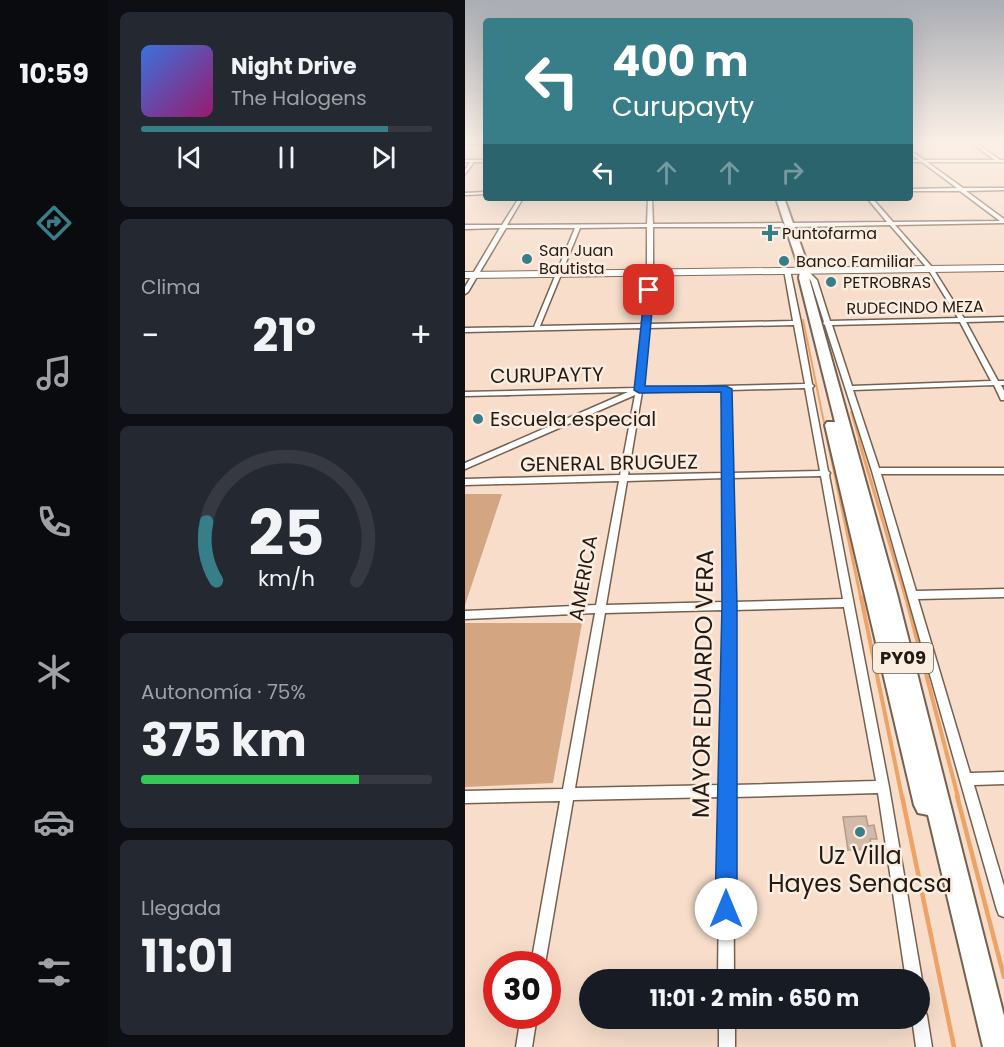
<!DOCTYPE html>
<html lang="es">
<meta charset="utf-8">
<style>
:root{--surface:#171b24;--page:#242831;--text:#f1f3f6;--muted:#9ea1a6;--line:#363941;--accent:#387e89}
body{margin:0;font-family:Poppins,sans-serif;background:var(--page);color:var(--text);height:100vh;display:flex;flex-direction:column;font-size:22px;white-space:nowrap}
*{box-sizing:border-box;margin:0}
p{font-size:20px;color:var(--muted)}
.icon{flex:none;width:33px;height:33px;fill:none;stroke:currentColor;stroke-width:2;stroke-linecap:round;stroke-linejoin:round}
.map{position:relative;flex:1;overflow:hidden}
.details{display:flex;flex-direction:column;gap:12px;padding:12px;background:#0d0f14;width:357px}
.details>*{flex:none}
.banner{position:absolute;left:18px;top:18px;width:430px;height:183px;border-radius:6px;box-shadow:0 6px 24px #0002;background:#387e89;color:#fff;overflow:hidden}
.speed{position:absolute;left:18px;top:951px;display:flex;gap:12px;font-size:30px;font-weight:700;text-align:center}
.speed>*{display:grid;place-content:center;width:78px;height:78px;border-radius:50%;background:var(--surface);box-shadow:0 6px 24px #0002;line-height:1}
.speed .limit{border:9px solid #d22;background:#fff;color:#111}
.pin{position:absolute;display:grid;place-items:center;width:51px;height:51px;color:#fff;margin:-26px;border-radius:12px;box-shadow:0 3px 9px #0006}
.me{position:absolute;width:66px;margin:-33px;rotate:0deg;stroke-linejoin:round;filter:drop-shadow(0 0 4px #0008)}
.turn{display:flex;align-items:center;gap:21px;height:126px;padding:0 30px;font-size:27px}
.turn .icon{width:78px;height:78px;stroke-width:2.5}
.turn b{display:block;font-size:42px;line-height:51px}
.lanes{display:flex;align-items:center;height:57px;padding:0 30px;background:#0003;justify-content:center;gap:30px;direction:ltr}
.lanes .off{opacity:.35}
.big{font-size:45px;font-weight:700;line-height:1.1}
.details .widget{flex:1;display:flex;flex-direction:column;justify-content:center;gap:9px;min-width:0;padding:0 21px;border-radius:9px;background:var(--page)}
.details .dial{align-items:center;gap:0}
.dial svg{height:156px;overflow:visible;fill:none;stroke:var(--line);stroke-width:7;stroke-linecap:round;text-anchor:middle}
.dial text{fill:var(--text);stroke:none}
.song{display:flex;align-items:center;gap:18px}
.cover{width:72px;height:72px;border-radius:9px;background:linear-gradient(135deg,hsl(220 70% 55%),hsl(320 70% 35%))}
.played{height:6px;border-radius:3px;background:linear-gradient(90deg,var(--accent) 85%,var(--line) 85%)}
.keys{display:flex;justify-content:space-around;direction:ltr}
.heat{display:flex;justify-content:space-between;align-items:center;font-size:33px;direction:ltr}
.charge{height:9px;border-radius:4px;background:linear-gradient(90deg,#34c759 75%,var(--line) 0)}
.trip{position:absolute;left:114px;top:969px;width:351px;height:60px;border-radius:30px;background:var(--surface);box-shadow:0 6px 24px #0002;font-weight:700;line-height:60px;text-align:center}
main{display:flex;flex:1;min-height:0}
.menu{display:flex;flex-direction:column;width:108px;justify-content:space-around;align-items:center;background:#090b0e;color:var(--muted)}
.menu .icon{width:42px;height:42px}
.menu .selected{color:var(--accent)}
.menu b{font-size:27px;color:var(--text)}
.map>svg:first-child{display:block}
</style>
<main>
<nav class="menu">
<b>10:59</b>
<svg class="icon selected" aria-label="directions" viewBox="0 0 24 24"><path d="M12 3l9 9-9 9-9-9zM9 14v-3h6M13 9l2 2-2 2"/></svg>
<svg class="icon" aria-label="music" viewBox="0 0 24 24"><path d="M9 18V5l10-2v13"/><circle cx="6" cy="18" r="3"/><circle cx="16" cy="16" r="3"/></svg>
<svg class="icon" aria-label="phone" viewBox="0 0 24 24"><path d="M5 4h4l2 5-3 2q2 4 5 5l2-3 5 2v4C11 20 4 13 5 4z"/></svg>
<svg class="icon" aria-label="climate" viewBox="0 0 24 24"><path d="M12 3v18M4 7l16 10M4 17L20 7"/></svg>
<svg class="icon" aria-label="car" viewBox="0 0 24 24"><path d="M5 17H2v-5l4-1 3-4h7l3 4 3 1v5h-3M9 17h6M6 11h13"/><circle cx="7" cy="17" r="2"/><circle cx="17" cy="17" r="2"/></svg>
<svg class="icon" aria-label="filters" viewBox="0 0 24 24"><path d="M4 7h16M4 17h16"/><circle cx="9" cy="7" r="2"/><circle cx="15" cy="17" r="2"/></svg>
</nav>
<section class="details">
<div class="widget">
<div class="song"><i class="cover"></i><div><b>Night Drive</b><p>The Halogens</p></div></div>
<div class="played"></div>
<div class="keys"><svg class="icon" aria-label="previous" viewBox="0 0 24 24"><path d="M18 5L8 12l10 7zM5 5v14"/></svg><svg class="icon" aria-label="pause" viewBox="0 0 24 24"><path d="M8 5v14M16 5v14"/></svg><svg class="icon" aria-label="next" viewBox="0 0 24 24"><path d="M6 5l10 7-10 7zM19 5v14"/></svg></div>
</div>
<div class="widget"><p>Clima</p>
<div class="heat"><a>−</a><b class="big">21°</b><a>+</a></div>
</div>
<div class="widget dial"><svg viewBox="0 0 100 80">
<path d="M14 69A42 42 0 1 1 86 69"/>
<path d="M14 69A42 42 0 0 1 9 39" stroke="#387e89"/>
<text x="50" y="56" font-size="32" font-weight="700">25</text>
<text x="50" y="72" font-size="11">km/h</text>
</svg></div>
<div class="widget"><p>Autonomía · 75%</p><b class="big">375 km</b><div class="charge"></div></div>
<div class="widget"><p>Llegada</p><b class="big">11:01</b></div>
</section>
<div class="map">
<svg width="539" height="1047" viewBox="0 0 539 1047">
<rect width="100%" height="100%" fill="#f7ddca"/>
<path fill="#d3a581" d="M0 494H37L0 605Z
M0 623H117L88 783 0 787Z"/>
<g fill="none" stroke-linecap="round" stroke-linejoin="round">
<path stroke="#eea366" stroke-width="2" d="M338 320 363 442
M386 412 395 442"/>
<path stroke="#eea366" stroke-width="3" d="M363 441 396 599
M394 441 441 599"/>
<path stroke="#eea366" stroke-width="4" d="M396 597 437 797
M441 597 493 797"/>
<path stroke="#eea366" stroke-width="4.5" d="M437 796 489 1047
M492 796 539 977"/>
</g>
<path fill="#d3baa8" stroke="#b39b8a" stroke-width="1.5" d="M401 816 403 826 409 825 412 839H405L407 849 383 850 378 817Z"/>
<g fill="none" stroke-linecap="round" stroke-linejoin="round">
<g stroke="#76604f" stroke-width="3">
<path id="street" d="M0 142H21V144H0Z
M505 142H510L535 160H539V162H462L498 188H539V190L501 191 539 219V223L430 225 467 267 499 318 539 317V321L501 322 533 381H539V385H536L539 391V400H536L529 385 388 390 414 468H539V474H416L451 591 539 589V597L453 599 505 773 539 772V784L509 785 539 886V917L534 915 532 910 407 471 360 325 358 323 359 322 346 281 337 271 342 270 352 280 365 321 493 318 463 269 425 225 326 227 323 225 326 223 422 222 402 198H407L428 222 535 221 495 191H446V189L492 188 457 162H446V160H454L446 154V151L459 160H530ZM495 322 526 381 387 386 367 325Z
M0 160H21V162H9L0 174V170L5 162H0Z
M21 192V194L0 195V193Z
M54 198H58L42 225 182 224 183 198H187L188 224 317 223 320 225 317 227H188V272L183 324 328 321 319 270 322 268 325 270 336 323 347 384 349 386 347 388 363 471 365 473 364 475 424 787 457 980 454 985V980H441L413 793 268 797 269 980H253L255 797 108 800 80 964H66L95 801 0 803V791L98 789 130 613 0 619V611L131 605 154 481 0 485V479L155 475 170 395 0 469V463L163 392 0 396V392L171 388 177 328 0 332V328L69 327 110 228H41L3 292 0 294V287L35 228 0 229V225H37ZM182 227V272L177 324 75 326 115 228ZM329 325 340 384 178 388 183 328ZM340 388 355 471 267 473 265 390ZM257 390 259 473 163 475 177 392ZM356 476 378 599 268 602 267 478ZM259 478 258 602 141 605 162 481ZM379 607 411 781 268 785V610ZM258 610 256 785 110 788 140 613Z
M454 1008 460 1010 462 1016 467 1047H451L447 1018H454Z
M56 1016H72L67 1047H51Z
M254 1018H270V1047H254Z"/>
</g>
<g stroke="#76604f" stroke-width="2">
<path id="secondary" d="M539 265V271L0 278V272Z"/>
</g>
<g stroke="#76604f" stroke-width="4">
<path id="highway" d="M311 198H319L345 271 344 278 432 594 539 1016V1047H518L463 815 453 813 449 805 360 425 362 422H370L334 278 335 271Z"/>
</g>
<use href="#street" fill="#fff" fill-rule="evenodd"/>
<use href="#secondary" fill="#fff" fill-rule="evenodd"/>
<use href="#highway" fill="#fff" fill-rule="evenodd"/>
</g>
<linearGradient id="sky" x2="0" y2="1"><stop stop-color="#aaadb4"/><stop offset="0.49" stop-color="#fbf0e7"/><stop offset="1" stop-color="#fbf0e7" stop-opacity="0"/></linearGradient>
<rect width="539" height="289" fill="url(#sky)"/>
<path fill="#1a73e8" stroke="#114b97" stroke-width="1.5" d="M184 288 189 290 180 386H261L267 389 272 605V909L269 916 261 919 253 916 250 909 257 605 256 392 174 393 169 390 180 290Z"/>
<g fill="#387e89" stroke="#fcede1" stroke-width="2">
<path d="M302 224h6v6h6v6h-6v6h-6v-6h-6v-6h6z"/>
<circle cx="62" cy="259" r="6"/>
<circle cx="319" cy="261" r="6"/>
<circle cx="366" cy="282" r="6"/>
<circle cx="13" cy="419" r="6"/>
<circle cx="395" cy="832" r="6"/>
</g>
<g text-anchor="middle" stroke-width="5" stroke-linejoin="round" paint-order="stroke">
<g font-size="16" fill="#231a13" stroke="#fcede1" text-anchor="start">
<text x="317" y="239">Puntofarma</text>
<text x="74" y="256">San Juan<tspan x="74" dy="18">Bautista</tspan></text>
<text x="331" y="267">Banco Familiar</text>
<text x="378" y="288">PETROBRAS</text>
</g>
<g font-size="16" fill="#231a13" stroke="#fcede1">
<text transform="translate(450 307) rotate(-1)" y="6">RUDECINDO MEZA</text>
</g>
<rect fill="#fcede1" stroke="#645951" stroke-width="1.5" x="408" y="643" width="60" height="30" rx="4.5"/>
<g font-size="18" font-weight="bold" fill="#231a13">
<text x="438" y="664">PY09</text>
</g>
<g font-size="20" fill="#231a13" stroke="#fcede1">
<text transform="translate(82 375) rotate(-1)" y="7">CURUPAYTY</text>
<text transform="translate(144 463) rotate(-1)" y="7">GENERAL BRUGUEZ</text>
<text transform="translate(118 578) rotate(-80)" y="7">AMERICA</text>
</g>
<g font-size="20" fill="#231a13" stroke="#fcede1" text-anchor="start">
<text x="25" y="426">Escuela especial</text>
</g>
<g font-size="24" fill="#231a13" stroke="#fcede1">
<text transform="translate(238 684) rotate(-89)" y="8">MAYOR EDUARDO VERA</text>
</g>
<g font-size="24" fill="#231a13" stroke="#fcede1">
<text x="395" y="864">Uz Villa<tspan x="395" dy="28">Hayes Senacsa</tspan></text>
</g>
</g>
</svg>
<div class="speed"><div class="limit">30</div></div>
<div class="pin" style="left:184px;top:290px;background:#d93025"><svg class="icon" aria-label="arrive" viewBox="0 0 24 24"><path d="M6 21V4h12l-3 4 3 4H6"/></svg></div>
<svg class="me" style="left:261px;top:909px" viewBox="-20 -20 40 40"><circle r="19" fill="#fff"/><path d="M0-13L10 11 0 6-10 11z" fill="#1a73e8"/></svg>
<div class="trip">11:01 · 2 min · 650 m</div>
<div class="banner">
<div class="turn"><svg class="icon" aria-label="left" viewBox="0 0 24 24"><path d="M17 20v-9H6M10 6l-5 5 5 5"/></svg><div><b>400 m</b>Curupayty</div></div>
<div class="lanes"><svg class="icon" aria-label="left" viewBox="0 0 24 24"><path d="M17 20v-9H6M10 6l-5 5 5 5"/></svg><svg class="icon off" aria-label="ahead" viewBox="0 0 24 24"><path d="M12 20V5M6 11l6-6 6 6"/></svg><svg class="icon off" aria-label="ahead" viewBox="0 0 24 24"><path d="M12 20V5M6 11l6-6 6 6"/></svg><svg class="icon off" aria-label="right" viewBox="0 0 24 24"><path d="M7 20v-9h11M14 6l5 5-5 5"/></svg></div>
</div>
</div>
</main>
